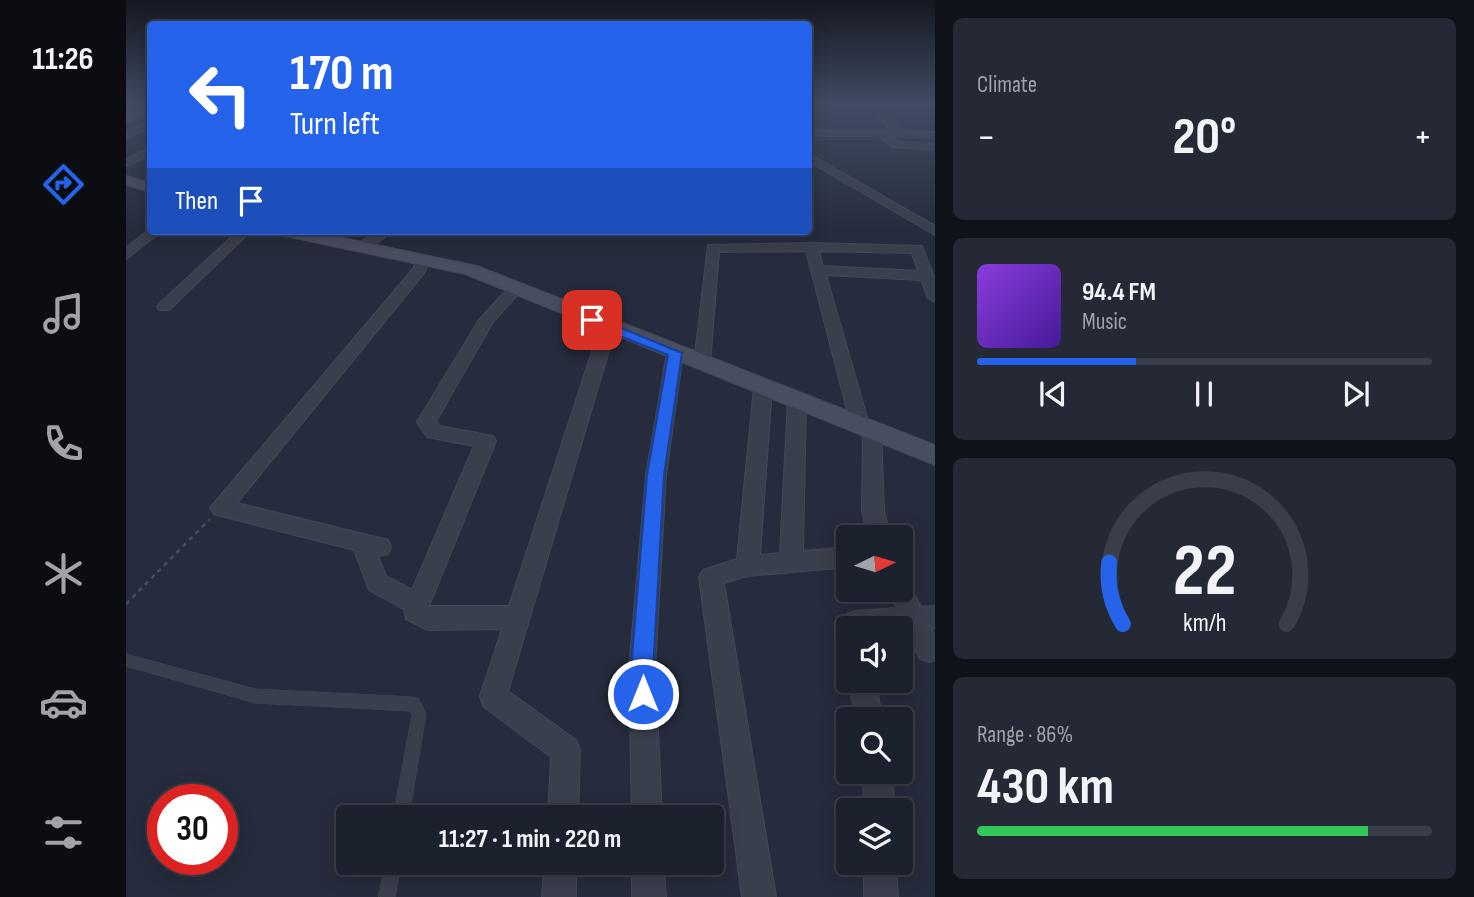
<!DOCTYPE html>
<meta charset="utf-8">
<style>
:root{--surface:#1c212e;--page:#252936;--text:#f1f3f6;--muted:#a0a3aa;--line:#3a3e4a;--accent:#2563eb}
body{margin:0;font-family:"Sofia Sans Condensed",sans-serif;background:var(--page);color:var(--text);height:100vh;display:flex;flex-direction:column;font-size:26px;white-space:nowrap}
*{box-sizing:border-box;margin:0}
p{font-size:23px;color:var(--muted)}
.icon{flex:none;width:38px;height:38px;fill:none;stroke:currentColor;stroke-width:2;stroke-linecap:round;stroke-linejoin:round}
.map{position:relative;flex:1;overflow:hidden}
.side{display:flex;flex-direction:column;gap:18px;padding:18px;background:#0f1219;width:539px}
.side>*{flex:none}
.hud{position:absolute;left:21px;top:21px;width:665px;height:214px;border-radius:7px;box-shadow:0 4px 18px #0003,0 0 0 2px var(--line);background:#2563eb;color:#fff;overflow:hidden}
.needle{width:46px;rotate:85deg}
.fabs{position:absolute;left:710px;top:525px;display:grid;gap:14px}
.fabs a{display:grid;place-items:center;width:77px;height:77px;border-radius:7px;background:var(--surface);box-shadow:0 4px 18px #0003,0 0 0 2px var(--line);font-size:35px}
.speed{position:absolute;left:21px;top:784px;display:flex;gap:14px;font-size:35px;font-weight:700;text-align:center}
.speed>*{display:grid;place-content:center;width:91px;height:91px;border-radius:50%;background:var(--surface);box-shadow:0 4px 18px #0003,0 0 0 2px var(--line);line-height:1}
.speed .limit{border:10px solid #d22;background:#fff;color:#111}
.pin{position:absolute;display:grid;place-items:center;width:60px;height:60px;color:#fff;margin:-30px;border-radius:14px;box-shadow:0 4px 10px #0006}
.me{position:absolute;width:77px;margin:-38px;rotate:0deg;stroke-linejoin:round;filter:drop-shadow(0 0 5px #0008)}
.turn{display:flex;align-items:center;gap:24px;height:147px;padding:0 28px;font-size:32px}
.turn .icon{width:91px;height:91px;stroke-width:2.5}
.turn b{display:block;font-size:49px;line-height:60px}
.then{display:flex;align-items:center;height:66px;padding:0 28px;background:#0003;gap:14px;font-size:26px}
.big{font-size:52px;font-weight:700;line-height:1.1}
.side .widget{flex:1;display:flex;flex-direction:column;justify-content:center;gap:10px;min-width:0;padding:0 24px;border-radius:10px;background:var(--page)}
.side .dial{align-items:center;gap:0}
.dial svg{height:182px;overflow:visible;fill:none;stroke:var(--line);stroke-width:7;stroke-linecap:round;text-anchor:middle}
.dial text{fill:var(--text);stroke:none}
.song{display:flex;align-items:center;gap:21px}
.cover{width:84px;height:84px;border-radius:10px;background:linear-gradient(135deg,hsl(270 70% 55%),hsl(260 70% 35%))}
.played{height:7px;border-radius:4px;background:linear-gradient(90deg,var(--accent) 35%,var(--line) 35%)}
.keys{display:flex;justify-content:space-around;direction:ltr}
.heat{display:flex;justify-content:space-between;align-items:center;font-size:38px;direction:ltr}
.charge{height:10px;border-radius:5px;background:linear-gradient(90deg,#34c759 86%,var(--line) 0)}
.trip{position:absolute;left:210px;top:805px;width:388px;height:70px;border-radius:7px;background:var(--surface);box-shadow:0 4px 18px #0003,0 0 0 2px var(--line);font-weight:700;line-height:70px;text-align:center}
main{display:flex;flex:1;min-height:0}
.menu{display:flex;flex-direction:column;width:126px;justify-content:space-around;align-items:center;background:#0b0d12;color:var(--muted)}
.menu .icon{width:49px;height:49px}
.menu .selected{color:var(--accent)}
.menu b{font-size:32px;color:var(--text)}
.map>svg:first-child{display:block}
</style>
<main>
<nav class="menu">
<b>11:26</b>
<svg class="icon selected" aria-label="directions" viewBox="0 0 24 24"><path d="M12 3l9 9-9 9-9-9zM9 14v-3h6M13 9l2 2-2 2"/></svg>
<svg class="icon" aria-label="music" viewBox="0 0 24 24"><path d="M9 18V5l10-2v13"/><circle cx="6" cy="18" r="3"/><circle cx="16" cy="16" r="3"/></svg>
<svg class="icon" aria-label="phone" viewBox="0 0 24 24"><path d="M5 4h4l2 5-3 2q2 4 5 5l2-3 5 2v4C11 20 4 13 5 4z"/></svg>
<svg class="icon" aria-label="climate" viewBox="0 0 24 24"><path d="M12 3v18M4 7l16 10M4 17L20 7"/></svg>
<svg class="icon" aria-label="car" viewBox="0 0 24 24"><path d="M5 17H2v-5l4-1 3-4h7l3 4 3 1v5h-3M9 17h6M6 11h13"/><circle cx="7" cy="17" r="2"/><circle cx="17" cy="17" r="2"/></svg>
<svg class="icon" aria-label="filters" viewBox="0 0 24 24"><path d="M4 7h16M4 17h16"/><circle cx="9" cy="7" r="2"/><circle cx="15" cy="17" r="2"/></svg>
</nav>
<div class="map">
<svg width="809" height="897" viewBox="0 0 809 897">
<rect width="100%" height="100%" fill="#262c3d"/>
<g fill="none" stroke-linecap="round" stroke-linejoin="round">
<g stroke="#434856" stroke-width="1">
<path id="service" d="M0 654 129 689 288 697 293 699 300 714 283 817H267L286 715 284 711 129 703 0 666Z
M259 863H275L269 897H253Z"/>
</g>
<g stroke="#434856" stroke-width="2">
<path id="minor" d="M761 104H809V109L765 107Z
M754 112 778 131 809 132V138L765 136 772 142 809 144V150L766 147 753 136H682V130L766 131 750 115Z
M24 121V127L0 139V132Z
M24 148V155L0 166V159Z
M682 153 809 226V235L682 161Z
M24 229 36 231 0 259V248Z
M112 231H125L43 310H33L31 307 33 304Z
M252 231H267L241 250H231V244Z
M685 243 796 246 809 279V302L802 298 795 280 700 275 743 424 753 425 755 430 758 510 764 537H742L736 510 737 431 727 430 725 425 680 251 593 252 584 363 576 368 568 363 582 245ZM693 251 786 253 792 271 697 266Z
M298 255 305 259 298 273 111 503 262 540 265 547 262 554 252 556 260 576 286 590 348 446 301 437 291 422 353 320 384 286H394V292L367 322 310 421 314 426 367 436 370 441 303 606H383L474 327 477 324H487L490 327 382 691 450 740 454 750 452 817H422L425 757 357 706 354 696 376 629 302 630 280 619 278 609 243 590 228 550 95 516 88 514 84 508 287 269 293 256Z
M549 348 557 353 540 475 529 669 536 817H506L503 669 520 475 541 353Z
M637 381 646 387 634 555 654 553 662 400 671 394 680 400 677 551 723 547V567L622 576 598 583 650 897H616L573 577 577 570 611 559 628 387Z
M775 580 782 583 795 607 809 606V628H805L809 635V660L803 662 794 659 781 630 723 628V636L718 622 721 614 730 611 771 608 762 590H775Z
M723 681H749L757 719H729Z
M737 772H767L768 810H738Z
M418 863H450V897H416Z
M506 863H538L540 897H506Z
M738 863H770L772 897H738Z"/>
</g>
<g stroke="#434856" stroke-width="2">
<path id="secondary" d="M24 106V114L0 121V113Z
M0 176 24 183V192L0 185Z
M150 231H184L351 266 809 445V465L339 274 159 236Z"/>
</g>
<path stroke="#415156" stroke-width="2.5" stroke-dasharray="4.5 4.5" stroke-linecap="butt" d="M0 604 84 519"/>
<use href="#service" fill="#3a3f4d" fill-rule="evenodd"/>
<use href="#minor" fill="#3a3f4d" fill-rule="evenodd"/>
<use href="#secondary" fill="#484d60" fill-rule="evenodd"/>
</g>
<linearGradient id="sky" x2="0" y2="1"><stop stop-color="#151822"/><stop offset="0.45" stop-color="#414b62"/><stop offset="1" stop-color="#414b62" stop-opacity="0"/></linearGradient>
<rect width="809" height="230" fill="url(#sky)"/>
<path fill="#2563eb" stroke="#184099" stroke-width="2" d="M466 316 556 353 538 475 527 670 528 694 525 702 517 705 509 702 506 694 505 670 521 475 542 355 461 323V317Z"/>
</svg>
<div class="fabs">
<a><svg class="needle" viewBox="-14 -14 28 28"><path d="M0-13l5 13h-10z" fill="#e53935"/><path d="M0 13l5-13h-10z" fill="#a0a3aa"/></svg></a>
<a><svg class="icon" aria-label="sound" viewBox="0 0 24 24"><path d="M4 9h4l5-4v14l-5-4H4zM17 9q2 3 0 6"/></svg></a>
<a><svg class="icon" aria-label="search" viewBox="0 0 24 24"><circle cx="10" cy="10" r="6"/><path d="M15 15l6 6"/></svg></a>
<a><svg class="icon" aria-label="layers" viewBox="0 0 24 24"><path d="M12 4l9 5-9 5-9-5zM3 14l9 5 9-5"/></svg></a>
</div>
<div class="speed"><div class="limit">30</div></div>
<div class="pin" style="left:466px;top:320px;background:#d93025"><svg class="icon" aria-label="arrive" viewBox="0 0 24 24"><path d="M6 21V4h12l-3 4 3 4H6"/></svg></div>
<svg class="me" style="left:517px;top:694px" viewBox="-20 -20 40 40"><circle r="17" fill="#2563eb" stroke="#fff" stroke-width="3"/><path d="M0-11L8 9 0 5-8 9z" fill="#fff"/></svg>
<div class="trip">11:27 · 1 min · 220 m</div>
<div class="hud">
<div class="turn"><svg class="icon" aria-label="left" viewBox="0 0 24 24"><path d="M17 20v-9H6M10 6l-5 5 5 5"/></svg><div><b>170 m</b>Turn left</div></div>
<div class="then">Then<svg class="icon" aria-label="arrive" viewBox="0 0 24 24"><path d="M6 21V4h12l-3 4 3 4H6"/></svg></div>
</div>
</div>
<section class="side">
<div class="widget"><p>Climate</p>
<div class="heat"><a>−</a><b class="big">20°</b><a>+</a></div>
</div>
<div class="widget">
<div class="song"><i class="cover"></i><div><b>94.4 FM</b><p>Music</p></div></div>
<div class="played"></div>
<div class="keys"><svg class="icon" aria-label="previous" viewBox="0 0 24 24"><path d="M18 5L8 12l10 7zM5 5v14"/></svg><svg class="icon" aria-label="pause" viewBox="0 0 24 24"><path d="M8 5v14M16 5v14"/></svg><svg class="icon" aria-label="next" viewBox="0 0 24 24"><path d="M6 5l10 7-10 7zM19 5v14"/></svg></div>
</div>
<div class="widget dial"><svg viewBox="0 0 100 80">
<path d="M14 69A42 42 0 1 1 86 69"/>
<path d="M14 69A42 42 0 0 1 8 42" stroke="#2563eb"/>
<text x="50" y="56" font-size="32" font-weight="700">22</text>
<text x="50" y="72" font-size="11">km/h</text>
</svg></div>
<div class="widget"><p>Range · 86%</p><b class="big">430 km</b><div class="charge"></div></div>
</section>
</main>
